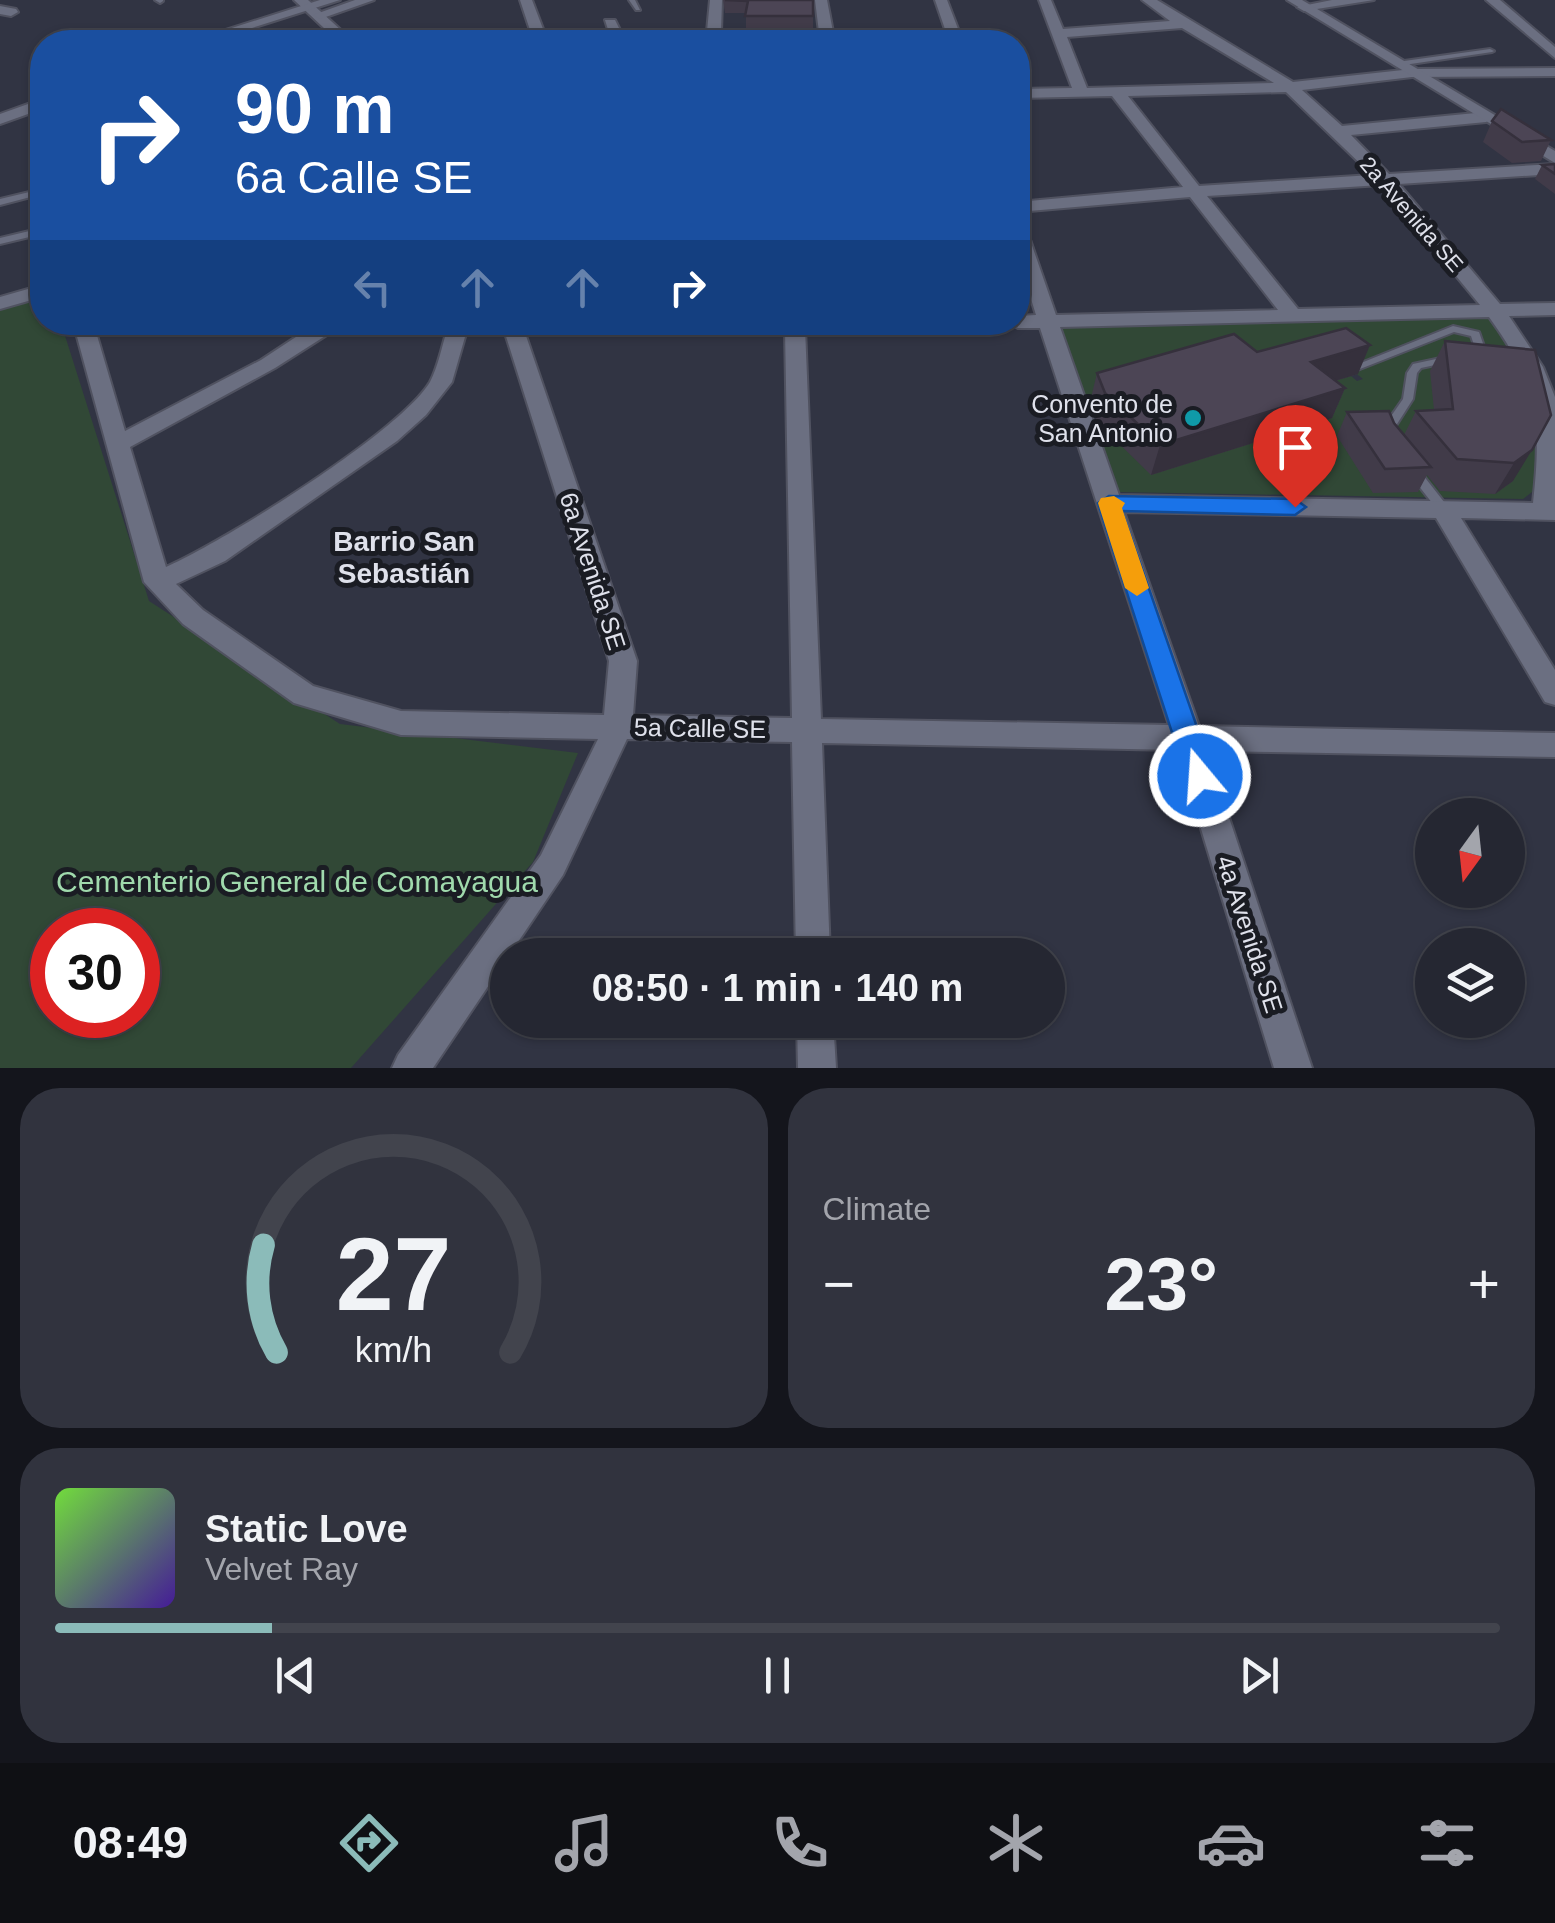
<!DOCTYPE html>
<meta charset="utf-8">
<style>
:root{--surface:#252732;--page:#31333e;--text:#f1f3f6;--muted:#a3a5ac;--line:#42444d;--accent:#8bbbb9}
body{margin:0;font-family:Arial,sans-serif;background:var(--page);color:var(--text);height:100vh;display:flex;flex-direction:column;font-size:38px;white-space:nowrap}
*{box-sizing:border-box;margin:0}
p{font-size:32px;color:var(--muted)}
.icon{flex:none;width:55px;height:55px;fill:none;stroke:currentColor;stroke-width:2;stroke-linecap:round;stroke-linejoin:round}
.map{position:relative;height:1068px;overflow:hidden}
.details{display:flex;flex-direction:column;gap:20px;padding:20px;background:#14151c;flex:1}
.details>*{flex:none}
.hud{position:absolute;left:30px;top:30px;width:1000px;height:305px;border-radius:40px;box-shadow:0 2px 8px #0004,0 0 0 2px var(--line);background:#1a4fa0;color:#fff;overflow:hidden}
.needle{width:65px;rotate:195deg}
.controls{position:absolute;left:1415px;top:798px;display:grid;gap:20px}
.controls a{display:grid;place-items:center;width:110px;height:110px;border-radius:50%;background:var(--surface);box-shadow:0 2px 8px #0004,0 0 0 2px var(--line);font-size:50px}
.speed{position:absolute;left:30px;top:908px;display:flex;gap:20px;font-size:50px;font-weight:700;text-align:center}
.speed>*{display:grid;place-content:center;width:130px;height:130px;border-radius:50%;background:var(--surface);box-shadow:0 2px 8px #0004,0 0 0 2px var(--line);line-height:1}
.speed .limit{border:15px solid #d22;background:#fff;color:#111}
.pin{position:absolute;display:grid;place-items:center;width:85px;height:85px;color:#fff;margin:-102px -42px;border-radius:50% 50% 50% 0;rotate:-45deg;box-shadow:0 0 10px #0007}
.pin .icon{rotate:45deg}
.me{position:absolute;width:110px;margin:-55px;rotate:342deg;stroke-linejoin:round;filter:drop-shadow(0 0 8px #0008)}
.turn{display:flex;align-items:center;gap:35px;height:210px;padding:0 40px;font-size:45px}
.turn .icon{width:130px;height:130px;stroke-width:2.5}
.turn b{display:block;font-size:70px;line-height:85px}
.lanes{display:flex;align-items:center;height:95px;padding:0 40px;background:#0003;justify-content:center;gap:50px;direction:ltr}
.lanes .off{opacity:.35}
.big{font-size:75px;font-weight:700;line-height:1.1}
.details .tile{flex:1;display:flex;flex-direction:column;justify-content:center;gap:15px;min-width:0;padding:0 35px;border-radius:40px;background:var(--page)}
.details .dial{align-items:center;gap:0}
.dial svg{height:260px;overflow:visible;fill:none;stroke:var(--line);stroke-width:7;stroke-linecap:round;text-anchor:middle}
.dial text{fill:var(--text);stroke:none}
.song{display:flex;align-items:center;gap:30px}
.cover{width:120px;height:120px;border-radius:15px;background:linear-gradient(135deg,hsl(100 70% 55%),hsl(260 70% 35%))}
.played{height:10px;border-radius:5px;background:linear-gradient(90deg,var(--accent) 15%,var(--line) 15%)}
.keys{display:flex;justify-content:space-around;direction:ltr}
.heat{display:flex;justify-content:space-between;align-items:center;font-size:55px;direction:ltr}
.details .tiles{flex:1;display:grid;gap:20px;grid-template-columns:1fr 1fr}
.tile:last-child{grid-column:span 2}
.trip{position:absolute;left:490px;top:938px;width:575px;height:100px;border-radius:50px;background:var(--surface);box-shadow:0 2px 8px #0004,0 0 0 2px var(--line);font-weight:700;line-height:100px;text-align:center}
.tabs{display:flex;height:160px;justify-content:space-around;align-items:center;background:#0f1014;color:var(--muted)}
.tabs .icon{width:70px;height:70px}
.tabs .current{color:var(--accent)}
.tabs b{font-size:45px;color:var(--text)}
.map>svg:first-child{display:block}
</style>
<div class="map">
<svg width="1555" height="1068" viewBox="0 0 1555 1068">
<rect width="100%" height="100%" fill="#313443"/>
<path fill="#314836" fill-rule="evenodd" d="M42 294V322L61 323 149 601 340 724 578 753 533 862 351 1068H0V306ZM52 930H138V1015H52Z
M1486 314 1520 362 1532 391 1540 475 1532 492 1523 499 1119 492 1080 406 1055 325ZM1331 354 1363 379 1357 381 1351 376 1300 391 1151 474 1080 406 1224 363Z"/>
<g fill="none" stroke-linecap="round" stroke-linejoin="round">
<g stroke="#505260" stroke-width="4">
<path id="lane" d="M155 0H163V1L160 3Z
M629 0H635L640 10H636Z
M1490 49 1494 51 1492 52 1397 66 1393 64 1397 62Z
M42 189V194L0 205V199Z
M42 228V234L0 244V238Z
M1453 326 1479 332 1486 352C1483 357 1478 361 1471 359L1470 357 1476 351 1471 336 1454 332 1360 369 1356 370 1351 367Z
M1450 356 1455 359 1454 361 1421 368 1417 373 1413 399 1390 435H1382L1380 432 1403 399 1407 373 1413 364Z
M1415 469 1419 470 1448 507 1450 510 1448 513H1440L1411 476 1409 473 1411 470Z"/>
</g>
<g stroke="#505260" stroke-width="4">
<path id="street" d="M294 0H308L354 42H339Z
M520 0H532L548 42H534Z
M710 0H722L721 32H819L815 0H827L833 32H946L935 0H947L963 42H706Z
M1039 0H1051L1063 29 1170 21 1142 0H1157L1293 82 1412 69 1555 68V76L1412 77 1302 90 1342 126 1486 112 1494 117 1486 122 1351 135 1389 174 1555 164V174L1399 184 1500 304 1555 303V315L1509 316 1543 367 1555 397V520L1461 518 1555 670V705L1545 702 1436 518 1124 512 1199 726 1555 733V757L1207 751 1312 1068H1274L1177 750 822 743 830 955H796L792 742 627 739 563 875 433 1068H392L398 1055 541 855 598 739 401 735 294 703 183 624 144 582 73 322H894L884 328H805L821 719 1169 725 1040 328H1018L1008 322H1018V316L1036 315 1018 257V226L1027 231 1056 315 1278 310 1190 197 1018 212V202L1183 187 1112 96 1018 98V89L1072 88ZM1182 28 1274 83 1087 88 1067 37ZM1286 92 1372 175 1199 186 1128 96ZM1381 185 1480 305 1298 309 1207 196ZM1489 317C1538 384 1542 422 1533 503L1119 495 1060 327ZM785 329 792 718 633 715 637 661 524 330ZM447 330C442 346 438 367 430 382 400 432 223 542 166 567L130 447 275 368 333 331ZM467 330H504L609 661 604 715 401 711 313 686 203 610 176 584 225 561 397 441 426 415 452 382ZM305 331 261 360 125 431 96 332Z
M1332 0H1374L1304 11 1297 7Z
M1486 0H1500L1555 47V58Z
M0 6 16 9 18 12 11 16 0 14Z
M605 20H615L626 42H612Z
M42 101V124L34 119 31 105Z
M42 285V297L0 309V297Z
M797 1020H833L836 1068H798Z"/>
</g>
<g stroke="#505260" stroke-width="4">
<path id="secondary" d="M320 0H340L208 42H188Z
M355 0H374L320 19 313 15Z
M1287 0H1302L1555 151V163Z
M42 99V109L0 124V114Z"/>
</g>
<use href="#lane" fill="#6b6f81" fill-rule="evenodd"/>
<use href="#street" fill="#6b6f81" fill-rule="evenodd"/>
<use href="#secondary" fill="#6b6f81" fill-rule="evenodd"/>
</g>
<path fill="#413b49" d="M723 0H813V28H746V13H725Z
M801 33V42H792V34V42H743V34Z
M1492 121 1551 140 1541 161 1512 163 1483 142Z
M1555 164V194L1535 179 1542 165Z
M1445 341 1535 350 1513 481 1495 494 1440 491 1427 475 1418 492 1373 493 1337 436 1347 412 1394 423 1404 435 1416 411 1434 410 1430 371Z
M1257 352 1358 374 1335 381 1345 388 1332 418 1151 475 1098 423 1090 402 1097 373Z"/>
<path fill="#35303c" d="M801 33V42H792V34Z
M1370 345 1358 374 1300 391 1311 362Z
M1345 388 1332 418 1151 475 1160 445Z
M1532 450 1513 481 1495 494 1514 463Z"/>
<path fill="#4c4555" stroke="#35303c" stroke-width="2.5" d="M725 0H813V16H745L748 1Z
M801 33 792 34V38H774V34H743Z
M1501 109 1551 140 1522 142 1492 121Z
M1555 164V174L1542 165Z
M1346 328 1370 345 1311 362 1345 388 1160 445 1105 393 1097 373 1234 334 1257 352Z
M1445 341 1535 350 1551 415 1532 450 1514 463 1457 459 1416 411 1453 409Z
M1389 411 1394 423 1431 467 1385 469 1347 412Z"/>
<path fill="#1a73e8" stroke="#114b97" stroke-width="2.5" d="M1109 496 1295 499 1306 507 1295 515 1122 511 1214 776 1210 785 1200 788 1190 785 1186 776 1098 503Z"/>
<path fill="#f59e0b" d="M1114 496 1125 503 1122 508 1149 588 1137 596 1125 588 1098 503 1101 498Z"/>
<circle fill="#0f9aa8" stroke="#1a1c23" stroke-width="4" cx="1193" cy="418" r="10"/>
<g text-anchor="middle" stroke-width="10" stroke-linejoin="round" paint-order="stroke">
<g font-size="22" fill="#dfe1eb" stroke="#1a1c23">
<text transform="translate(1412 214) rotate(49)" y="8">2a Avenida SE</text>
</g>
<g font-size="25" fill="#dfe1eb" stroke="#1a1c23" text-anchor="end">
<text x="1173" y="413">Convento de<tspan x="1173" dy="29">San Antonio</tspan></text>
</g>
<g font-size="25" fill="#dfe1eb" stroke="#1a1c23">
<text transform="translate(593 571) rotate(72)" y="9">6a Avenida SE</text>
<text transform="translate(700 728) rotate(1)" y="9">5a Calle SE</text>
<text transform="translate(1250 934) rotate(72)" y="9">4a Avenida SE</text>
</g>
<g font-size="28" font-weight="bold" fill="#dfe1eb" stroke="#1a1c23">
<text x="404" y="551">Barrio San<tspan x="404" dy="32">Sebastián</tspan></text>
</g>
<g font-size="30" fill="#a0daad" stroke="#1a1c23">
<text x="297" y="892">Cementerio General de Comayagua</text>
</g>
</g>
</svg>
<div class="controls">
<a><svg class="needle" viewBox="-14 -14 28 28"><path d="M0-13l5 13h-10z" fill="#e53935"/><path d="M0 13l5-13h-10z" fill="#a3a5ac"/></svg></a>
<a><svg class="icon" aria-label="layers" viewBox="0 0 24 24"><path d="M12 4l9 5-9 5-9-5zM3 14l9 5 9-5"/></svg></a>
</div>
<div class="speed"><div class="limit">30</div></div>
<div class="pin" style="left:1295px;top:507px;background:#d93025"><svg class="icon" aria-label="arrive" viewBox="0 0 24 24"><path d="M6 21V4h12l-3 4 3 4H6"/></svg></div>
<svg class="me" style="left:1200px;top:776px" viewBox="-20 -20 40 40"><circle r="17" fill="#1a73e8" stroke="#fff" stroke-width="3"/><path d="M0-11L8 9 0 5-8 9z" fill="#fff"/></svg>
<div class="trip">08:50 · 1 min · 140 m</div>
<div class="hud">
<div class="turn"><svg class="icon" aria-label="right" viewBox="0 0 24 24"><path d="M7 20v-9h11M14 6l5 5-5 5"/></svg><div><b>90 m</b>6a Calle SE</div></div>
<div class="lanes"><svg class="icon off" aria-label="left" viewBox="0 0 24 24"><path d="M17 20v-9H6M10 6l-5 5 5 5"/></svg><svg class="icon off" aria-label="ahead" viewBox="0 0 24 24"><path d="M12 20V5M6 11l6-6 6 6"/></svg><svg class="icon off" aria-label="ahead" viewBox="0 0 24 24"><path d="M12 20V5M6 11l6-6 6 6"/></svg><svg class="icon" aria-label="right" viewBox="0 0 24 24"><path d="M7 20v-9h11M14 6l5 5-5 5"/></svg></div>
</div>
</div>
<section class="details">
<div class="tiles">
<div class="tile dial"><svg viewBox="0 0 100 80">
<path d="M14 69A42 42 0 1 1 86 69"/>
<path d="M14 69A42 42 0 0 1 10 36" stroke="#8bbbb9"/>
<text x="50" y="56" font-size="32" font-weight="700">27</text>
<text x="50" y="72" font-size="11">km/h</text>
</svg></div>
<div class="tile"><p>Climate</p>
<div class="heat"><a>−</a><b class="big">23°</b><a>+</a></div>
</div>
<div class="tile">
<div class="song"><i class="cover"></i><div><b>Static Love</b><p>Velvet Ray</p></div></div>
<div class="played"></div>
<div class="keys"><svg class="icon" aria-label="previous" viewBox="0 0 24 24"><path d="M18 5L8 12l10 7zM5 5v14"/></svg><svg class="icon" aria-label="pause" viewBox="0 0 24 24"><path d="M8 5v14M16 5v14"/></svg><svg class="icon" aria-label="next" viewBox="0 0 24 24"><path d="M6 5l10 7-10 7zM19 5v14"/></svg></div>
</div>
</div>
</section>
<nav class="tabs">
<b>08:49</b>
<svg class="icon current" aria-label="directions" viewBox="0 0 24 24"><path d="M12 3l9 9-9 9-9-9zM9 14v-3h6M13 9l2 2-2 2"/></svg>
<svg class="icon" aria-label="music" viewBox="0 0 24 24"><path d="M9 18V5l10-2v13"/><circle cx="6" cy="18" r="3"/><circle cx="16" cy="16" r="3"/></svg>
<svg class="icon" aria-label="phone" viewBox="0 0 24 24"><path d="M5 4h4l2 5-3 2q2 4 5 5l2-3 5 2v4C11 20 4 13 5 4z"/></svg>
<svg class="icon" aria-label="climate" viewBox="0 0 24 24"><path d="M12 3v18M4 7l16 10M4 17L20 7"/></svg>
<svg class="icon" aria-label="car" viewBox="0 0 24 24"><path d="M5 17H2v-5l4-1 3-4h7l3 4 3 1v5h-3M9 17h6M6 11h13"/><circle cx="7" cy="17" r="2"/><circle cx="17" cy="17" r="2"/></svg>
<svg class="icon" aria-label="filters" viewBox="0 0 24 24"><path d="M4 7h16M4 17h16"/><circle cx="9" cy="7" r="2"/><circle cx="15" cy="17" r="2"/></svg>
</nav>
